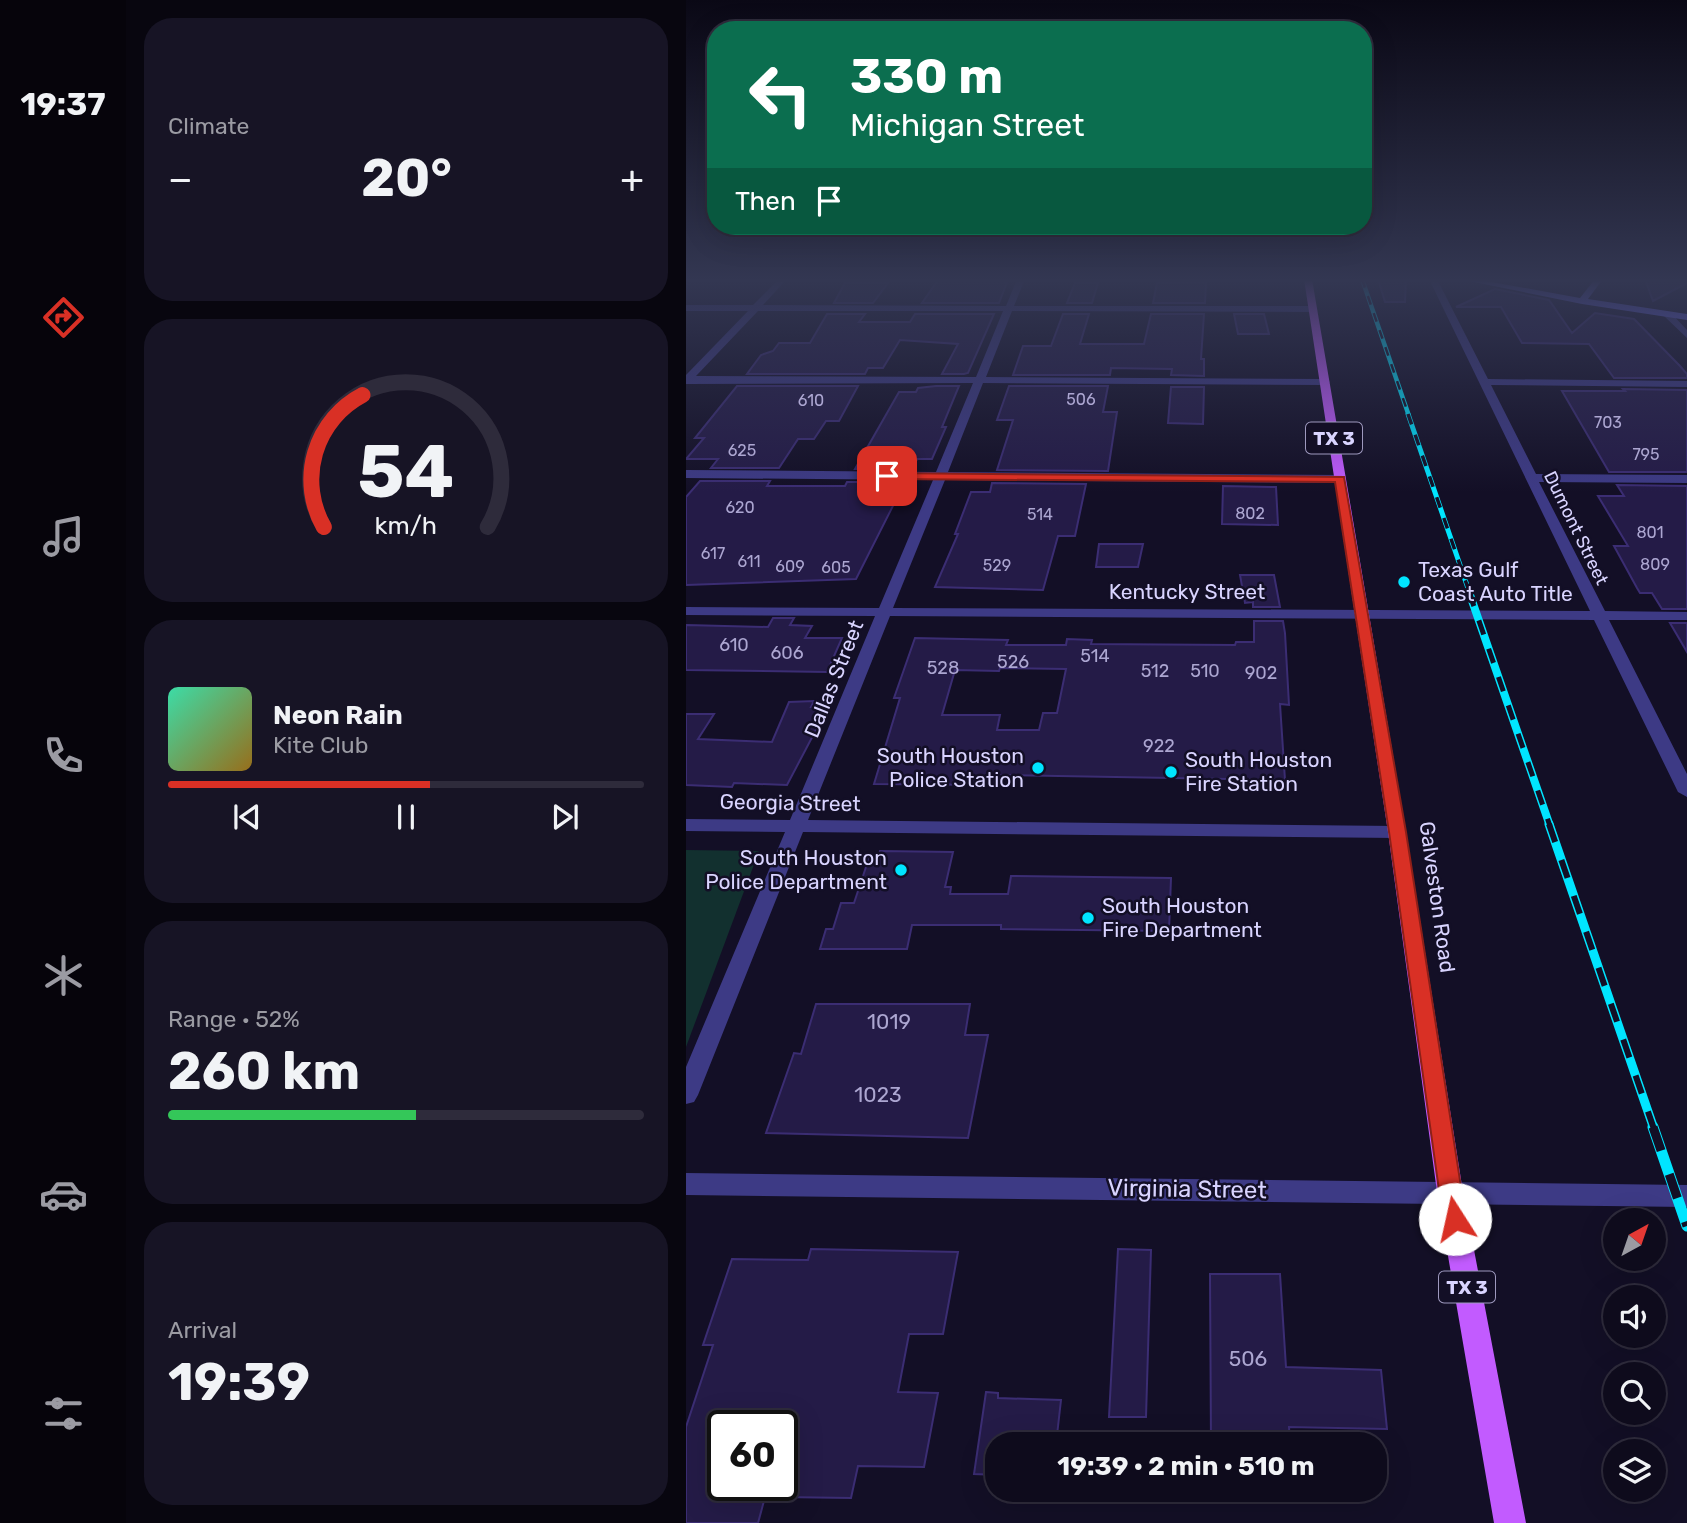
<!DOCTYPE html>
<meta charset="utf-8">
<style>
:root{--surface:#0e0b1c;--page:#171425;--text:#f1f3f6;--muted:#9b9ba3;--line:#2e2b3b;--accent:#d93025}
body{margin:0;font-family:Rubik,sans-serif;background:var(--page);color:var(--text);height:100vh;display:flex;flex-direction:column;font-size:26px;white-space:nowrap}
*{box-sizing:border-box;margin:0}
p{font-size:23px;color:var(--muted)}
.icon{flex:none;width:38px;height:38px;fill:none;stroke:currentColor;stroke-width:2;stroke-linecap:round;stroke-linejoin:round}
.map{position:relative;flex:1;overflow:hidden}
.panel{display:flex;flex-direction:column;gap:18px;padding:18px;background:#08060f;width:560px}
.panel>*{flex:none}
.guide{position:absolute;left:21px;top:21px;width:665px;height:214px;border-radius:28px;box-shadow:0 7px 28px #0002,0 0 0 2px var(--line);background:#0b6e4f;color:#fff;overflow:hidden}
.needle{width:46px;rotate:40deg}
.tools{position:absolute;left:917px;top:1208px;display:grid;gap:14px}
.tools a{display:grid;place-items:center;width:63px;height:63px;border-radius:50%;background:var(--surface);box-shadow:0 7px 28px #0002,0 0 0 2px var(--line);font-size:35px}
.speed{position:absolute;left:21px;top:1410px;display:flex;gap:14px;font-size:35px;font-weight:700;text-align:center}
.speed>*{display:grid;place-content:center;width:91px;height:91px;border-radius:50%;background:var(--surface);box-shadow:0 7px 28px #0002,0 0 0 2px var(--line);line-height:1}
.speed .limit{border:4px solid #111;border-radius:10px;background:#fff;color:#111}
.pin{position:absolute;display:grid;place-items:center;width:60px;height:60px;color:#fff;margin:-30px;border-radius:14px;box-shadow:0 4px 10px #0006}
.me{position:absolute;width:77px;margin:-38px;rotate:350deg;stroke-linejoin:round;filter:drop-shadow(0 0 5px #0008)}
.turn{display:flex;align-items:center;gap:24px;height:147px;padding:0 28px;font-size:32px}
.turn .icon{width:91px;height:91px;stroke-width:2.5}
.turn b{display:block;font-size:49px;line-height:60px}
.then{display:flex;align-items:center;height:66px;padding:0 28px;background:#0003;gap:14px;font-size:26px}
.big{font-size:52px;font-weight:700;line-height:1.1}
.panel .card{flex:1;display:flex;flex-direction:column;justify-content:center;gap:10px;min-width:0;padding:0 24px;border-radius:28px;background:var(--page)}
.panel .dial{align-items:center;gap:0}
.dial svg{height:182px;overflow:visible;fill:none;stroke:var(--line);stroke-width:7;stroke-linecap:round;text-anchor:middle}
.dial text{fill:var(--text);stroke:none}
.song{display:flex;align-items:center;gap:21px}
.cover{width:84px;height:84px;border-radius:10px;background:linear-gradient(135deg,hsl(160 70% 55%),hsl(40 70% 35%))}
.played{height:7px;border-radius:4px;background:linear-gradient(90deg,var(--accent) 55%,var(--line) 55%)}
.keys{display:flex;justify-content:space-around;direction:ltr}
.heat{display:flex;justify-content:space-between;align-items:center;font-size:38px;direction:ltr}
.charge{height:10px;border-radius:5px;background:linear-gradient(90deg,#34c759 52%,var(--line) 0)}
.trip{position:absolute;left:299px;top:1432px;width:402px;height:70px;border-radius:28px;background:var(--surface);box-shadow:0 7px 28px #0002,0 0 0 2px var(--line);font-weight:700;line-height:70px;text-align:center}
main{display:flex;flex:1;min-height:0}
.dock{display:flex;flex-direction:column;width:126px;justify-content:space-around;align-items:center;background:#06040b;color:var(--muted)}
.dock .icon{width:49px;height:49px}
.dock .selected{color:var(--accent)}
.dock b{font-size:32px;color:var(--text)}
.map>svg:first-child{display:block}
</style>
<main>
<nav class="dock">
<b>19:37</b>
<svg class="icon selected" aria-label="directions" viewBox="0 0 24 24"><path d="M12 3l9 9-9 9-9-9zM9 14v-3h6M13 9l2 2-2 2"/></svg>
<svg class="icon" aria-label="music" viewBox="0 0 24 24"><path d="M9 18V5l10-2v13"/><circle cx="6" cy="18" r="3"/><circle cx="16" cy="16" r="3"/></svg>
<svg class="icon" aria-label="phone" viewBox="0 0 24 24"><path d="M5 4h4l2 5-3 2q2 4 5 5l2-3 5 2v4C11 20 4 13 5 4z"/></svg>
<svg class="icon" aria-label="climate" viewBox="0 0 24 24"><path d="M12 3v18M4 7l16 10M4 17L20 7"/></svg>
<svg class="icon" aria-label="car" viewBox="0 0 24 24"><path d="M5 17H2v-5l4-1 3-4h7l3 4 3 1v5h-3M9 17h6M6 11h13"/><circle cx="7" cy="17" r="2"/><circle cx="17" cy="17" r="2"/></svg>
<svg class="icon" aria-label="filters" viewBox="0 0 24 24"><path d="M4 7h16M4 17h16"/><circle cx="9" cy="7" r="2"/><circle cx="15" cy="17" r="2"/></svg>
</nav>
<section class="panel">
<div class="card"><p>Climate</p>
<div class="heat"><a>−</a><b class="big">20°</b><a>+</a></div>
</div>
<div class="card dial"><svg viewBox="0 0 100 80">
<path d="M14 69A42 42 0 1 1 86 69"/>
<path d="M14 69A42 42 0 0 1 31 11" stroke="#d93025"/>
<text x="50" y="56" font-size="32" font-weight="700">54</text>
<text x="50" y="72" font-size="11">km/h</text>
</svg></div>
<div class="card">
<div class="song"><i class="cover"></i><div><b>Neon Rain</b><p>Kite Club</p></div></div>
<div class="played"></div>
<div class="keys"><svg class="icon" aria-label="previous" viewBox="0 0 24 24"><path d="M18 5L8 12l10 7zM5 5v14"/></svg><svg class="icon" aria-label="pause" viewBox="0 0 24 24"><path d="M8 5v14M16 5v14"/></svg><svg class="icon" aria-label="next" viewBox="0 0 24 24"><path d="M6 5l10 7-10 7zM19 5v14"/></svg></div>
</div>
<div class="card"><p>Range · 52%</p><b class="big">260 km</b><div class="charge"></div></div>
<div class="card"><p>Arrival</p><b class="big">19:39</b></div>
</section>
<div class="map">
<svg width="1001" height="1523" viewBox="0 0 1001 1523">
<rect width="100%" height="100%" fill="#130f26"/>
<path fill="#12302f" d="M0 850 73 851 0 1047Z"/>
<path fill="#241b47" stroke="#3b2d73" stroke-width="2" fill-rule="evenodd" d="M692 279H720L719 302H699Z
M959 279H1001V283L967 301Z
M252 280 314 281 321 282 313 303H236Z
M520 282 519 303H467L471 283Z
M159 283H202L187 303H148Z
M389 283H412L406 303H381Z
M809 289 863 300 886 333 909 313 948 319 994 366 1001 374V378H928L903 344 836 343 815 307H770Z
M141 314H179L173 322H224L229 314H308L282 373 278 374H256L272 344 214 340 197 368H182L179 374H61L75 355 87 351 93 343H124Z
M377 314H403L394 344H458L465 314H518L515 359H518V376L485 375 486 369 425 368 424 375H327L337 346H365Z
M548 314H578L583 334H552Z
M51 386H172L153 421H140L128 439H112L93 468H25L32 459H0L18 438H9Z
M250 386H273L256 427H260L246 459H231L226 469H169L213 392H230L232 388Z
M323 386H422L417 412H431L422 471 311 470 327 420H311Z
M485 387H518L517 424 482 423Z
M937 389 1001 390V472H923L876 391H939Z
M14 481H84L81 486H159L161 482H219L170 579 0 585V497Z
M306 483 400 484 389 536H372L357 590 249 587 272 534H269L285 492H304Z
M931 485 1001 486V609H976L966 593H954L951 588 928 546H942L912 496H938Z
M537 486 590 487 592 525 536 524Z
M413 544H457L452 567H410Z
M554 575H588L594 607H567V602L559 603Z
M87 618H108L104 625 126 626 119 638H156L141 672 0 670V625L82 627Z
M568 621H597L599 633 603 705 594 704 599 780 315 775 313 785 188 784 214 698H208L229 638 322 640 320 645H380L381 639 406 640 405 644 549 645 550 642H568ZM314 668 380 669 371 713H357L353 730H311L314 715H256L269 670 313 671Z
M984 623H1001V652Z
M128 701 125 707H142L101 785 48 783 46 787 0 785V714H28L12 739 86 742 103 702Z
M194 851 267 852 259 887H265L264 894H322L325 876 485 878 483 931 315 929V925H226L221 949H134L140 929H147L155 903H168L184 855H193Z
M130 1004H284L279 1035H302L282 1138 80 1133 108 1053 115 1054Z
M125 1249 272 1252 257 1334H223L212 1392 252 1393 238 1467 172 1466 165 1498 96 1497V1426H37V1486H82L72 1523H0V1427L27 1345H17L46 1259 122 1260Z
M432 1249 465 1250 460 1417H423Z
M524 1274H594L600 1367 695 1370 701 1429 603 1427 604 1444H525Z
M300 1392 312 1393V1398L375 1400 370 1444H312V1475L288 1474Z"/>
<g fill="none" stroke-linecap="round" stroke-linejoin="round">
<path fill="#3d3a85" fill-rule="evenodd" d="M93 279H101L77 305 320 306 331 279H339L328 306H627L631 309 627 312 326 311 300 377 639 379 644 382 639 385 297 383 262 472 654 475 660 479 654 483 259 480 207 608 904 611 743 279H751L802 379 1001 381V387L805 385 850 474 1001 475V483L853 482 919 611 1001 612V620H923L1001 774V797L992 792 908 620 204 616 122 820 711 826 720 832 711 838 117 832 12 1095 8 1102 0 1104V1067L99 832 0 831V819L104 820 189 616 0 615V607L193 608 247 480 0 478V470L250 472 287 383 0 384V375L62 311H0V305H67ZM72 311H317L290 377 10 376Z
M978 312H984L1001 330V338L978 316Z
M0 1173 1001 1185V1207L0 1195Z"/>
<path fill="#6f6bff" fill-rule="evenodd" d="M773 279H789L894 298 909 279H917L902 299 1001 314V320L896 304Z"/>
<path fill="#c25bff" fill-rule="evenodd" d="M618 279H626L720 832 777 1192 840 1523H808L751 1192 702 832Z"/>
<g stroke="#00e5ff" stroke-width="4.5">
<path id="rail-far4" d="M676 279 723 416"/>
</g>
<g stroke="#00e5ff" stroke-width="5">
<path id="rail-far3" d="M722 414 784 594"/>
</g>
<g stroke="#00e5ff" stroke-width="8">
<path id="rail-far2" d="M783 592 864 826"/>
</g>
<g stroke="#00e5ff" stroke-width="9">
<path id="rail-far1" d="M863 824 968 1129"/>
</g>
<g stroke="#00e5ff" stroke-width="11">
<path id="rail" d="M967 1127 1001 1226"/>
</g>
<use href="#rail-far4" stroke="#130f26" stroke-width="2.5" stroke-dasharray="9" stroke-linecap="butt"/>
<use href="#rail-far3" stroke="#130f26" stroke-width="3.5" stroke-dasharray="11" stroke-linecap="butt"/>
<use href="#rail-far2" stroke="#130f26" stroke-width="5" stroke-dasharray="15" stroke-linecap="butt"/>
<use href="#rail-far1" stroke="#130f26" stroke-width="6" stroke-dasharray="19" stroke-linecap="butt"/>
<use href="#rail" stroke="#130f26" stroke-width="9" stroke-dasharray="25" stroke-linecap="butt"/>
</g>
<linearGradient id="sky" x2="0" y2="1"><stop stop-color="#0a0815"/><stop offset="0.57" stop-color="#333752"/><stop offset="1" stop-color="#333752" stop-opacity="0"/></linearGradient>
<rect width="1001" height="492" fill="url(#sky)"/>
<path fill="#d93025" stroke="#8d1f18" stroke-width="2" d="M198 473 658 477 720 832 780 1219 777 1226 769 1229 760 1226 757 1219 703 832 649 482 201 479 196 476Z"/>
<g fill="#00e5ff" stroke="#130f26" stroke-width="2.5">
<circle cx="718" cy="582" r="7"/>
<circle cx="352" cy="768" r="7"/>
<circle cx="485" cy="772" r="7"/>
<circle cx="215" cy="870" r="7"/>
<circle cx="402" cy="918" r="7"/>
</g>
<g text-anchor="middle" stroke-width="5" stroke-linejoin="round" paint-order="stroke">
<g font-size="16" fill="#aca6d1">
<text x="395" y="405">506</text>
<text x="125" y="406">610</text>
<text x="922" y="428">703</text>
<text x="56" y="456">625</text>
<text x="960" y="460">795</text>
<text x="54" y="513">620</text>
<text x="564" y="519">802</text>
<text x="354" y="520">514</text>
<text x="964" y="538">801</text>
<text x="27" y="559">617</text>
<text x="63" y="567">611</text>
<text x="969" y="570">809</text>
<text x="311" y="571">529</text>
<text x="104" y="572">609</text>
<text x="150" y="573">605</text>
</g>
<g font-size="18" fill="#d9d4ff" stroke="#130f26">
<text transform="translate(890 528) rotate(64)" y="6">Dumont Street</text>
</g>
<g font-size="18" fill="#aca6d1">
<text x="48" y="651">610</text>
<text x="101" y="659">606</text>
<text x="409" y="662">514</text>
<text x="327" y="668">526</text>
<text x="257" y="674">528</text>
<text x="469" y="677">512</text>
<text x="519" y="677">510</text>
<text x="575" y="679">902</text>
<text x="473" y="752">922</text>
</g>
<g fill="#130f26" stroke="#9e99be" stroke-width="2">
<rect x="620" y="422.5" width="56" height="31" rx="5"/>
<rect x="753" y="1271.5" width="56" height="31" rx="5"/>
</g>
<g font-size="19" font-weight="bold" fill="#d9d4ff">
<text x="648" y="445">TX 3</text>
<text x="781" y="1294">TX 3</text>
</g>
<g font-size="21" fill="#d9d4ff" stroke="#130f26" text-anchor="start">
<text x="732" y="577">Texas Gulf<tspan x="732" dy="24">Coast Auto Title</tspan></text>
<text x="338" y="763" text-anchor="end">South Houston<tspan x="338" dy="24">Police Station</tspan></text>
<text x="499" y="767">South Houston<tspan x="499" dy="24">Fire Station</tspan></text>
<text x="201" y="865" text-anchor="end">South Houston<tspan x="201" dy="24">Police Department</tspan></text>
<text x="416" y="913">South Houston<tspan x="416" dy="24">Fire Department</tspan></text>
</g>
<g font-size="21" fill="#d9d4ff" stroke="#130f26">
<text x="501" y="599">Kentucky Street</text>
<text transform="translate(148 679) rotate(-68)" y="7">Dallas Street</text>
<text transform="translate(104 803) rotate(1)" y="7">Georgia Street</text>
<text transform="translate(751 897) rotate(82)" y="7">Galveston Road</text>
</g>
<g font-size="21" fill="#aca6d1">
<text x="203" y="1029">1019</text>
<text x="192" y="1102">1023</text>
<text x="562" y="1366">506</text>
</g>
<g font-size="24" fill="#d9d4ff" stroke="#130f26">
<text transform="translate(501 1189) rotate(1)" y="8">Virginia Street</text>
</g>
</g>
</svg>
<div class="tools">
<a><svg class="needle" viewBox="-14 -14 28 28"><path d="M0-13l5 13h-10z" fill="#e53935"/><path d="M0 13l5-13h-10z" fill="#9b9ba3"/></svg></a>
<a><svg class="icon" aria-label="sound" viewBox="0 0 24 24"><path d="M4 9h4l5-4v14l-5-4H4zM17 9q2 3 0 6"/></svg></a>
<a><svg class="icon" aria-label="search" viewBox="0 0 24 24"><circle cx="10" cy="10" r="6"/><path d="M15 15l6 6"/></svg></a>
<a><svg class="icon" aria-label="layers" viewBox="0 0 24 24"><path d="M12 4l9 5-9 5-9-5zM3 14l9 5 9-5"/></svg></a>
</div>
<div class="speed"><div class="limit">60</div></div>
<div class="pin" style="left:201px;top:476px;background:#d93025"><svg class="icon" aria-label="arrive" viewBox="0 0 24 24"><path d="M6 21V4h12l-3 4 3 4H6"/></svg></div>
<svg class="me" style="left:769px;top:1219px" viewBox="-20 -20 40 40"><circle r="19" fill="#fff"/><path d="M0-13L10 11 0 6-10 11z" fill="#d93025"/></svg>
<div class="trip">19:39 · 2 min · 510 m</div>
<div class="guide">
<div class="turn"><svg class="icon" aria-label="left" viewBox="0 0 24 24"><path d="M17 20v-9H6M10 6l-5 5 5 5"/></svg><div><b>330 m</b>Michigan Street</div></div>
<div class="then">Then<svg class="icon" aria-label="arrive" viewBox="0 0 24 24"><path d="M6 21V4h12l-3 4 3 4H6"/></svg></div>
</div>
</div>
</main>
